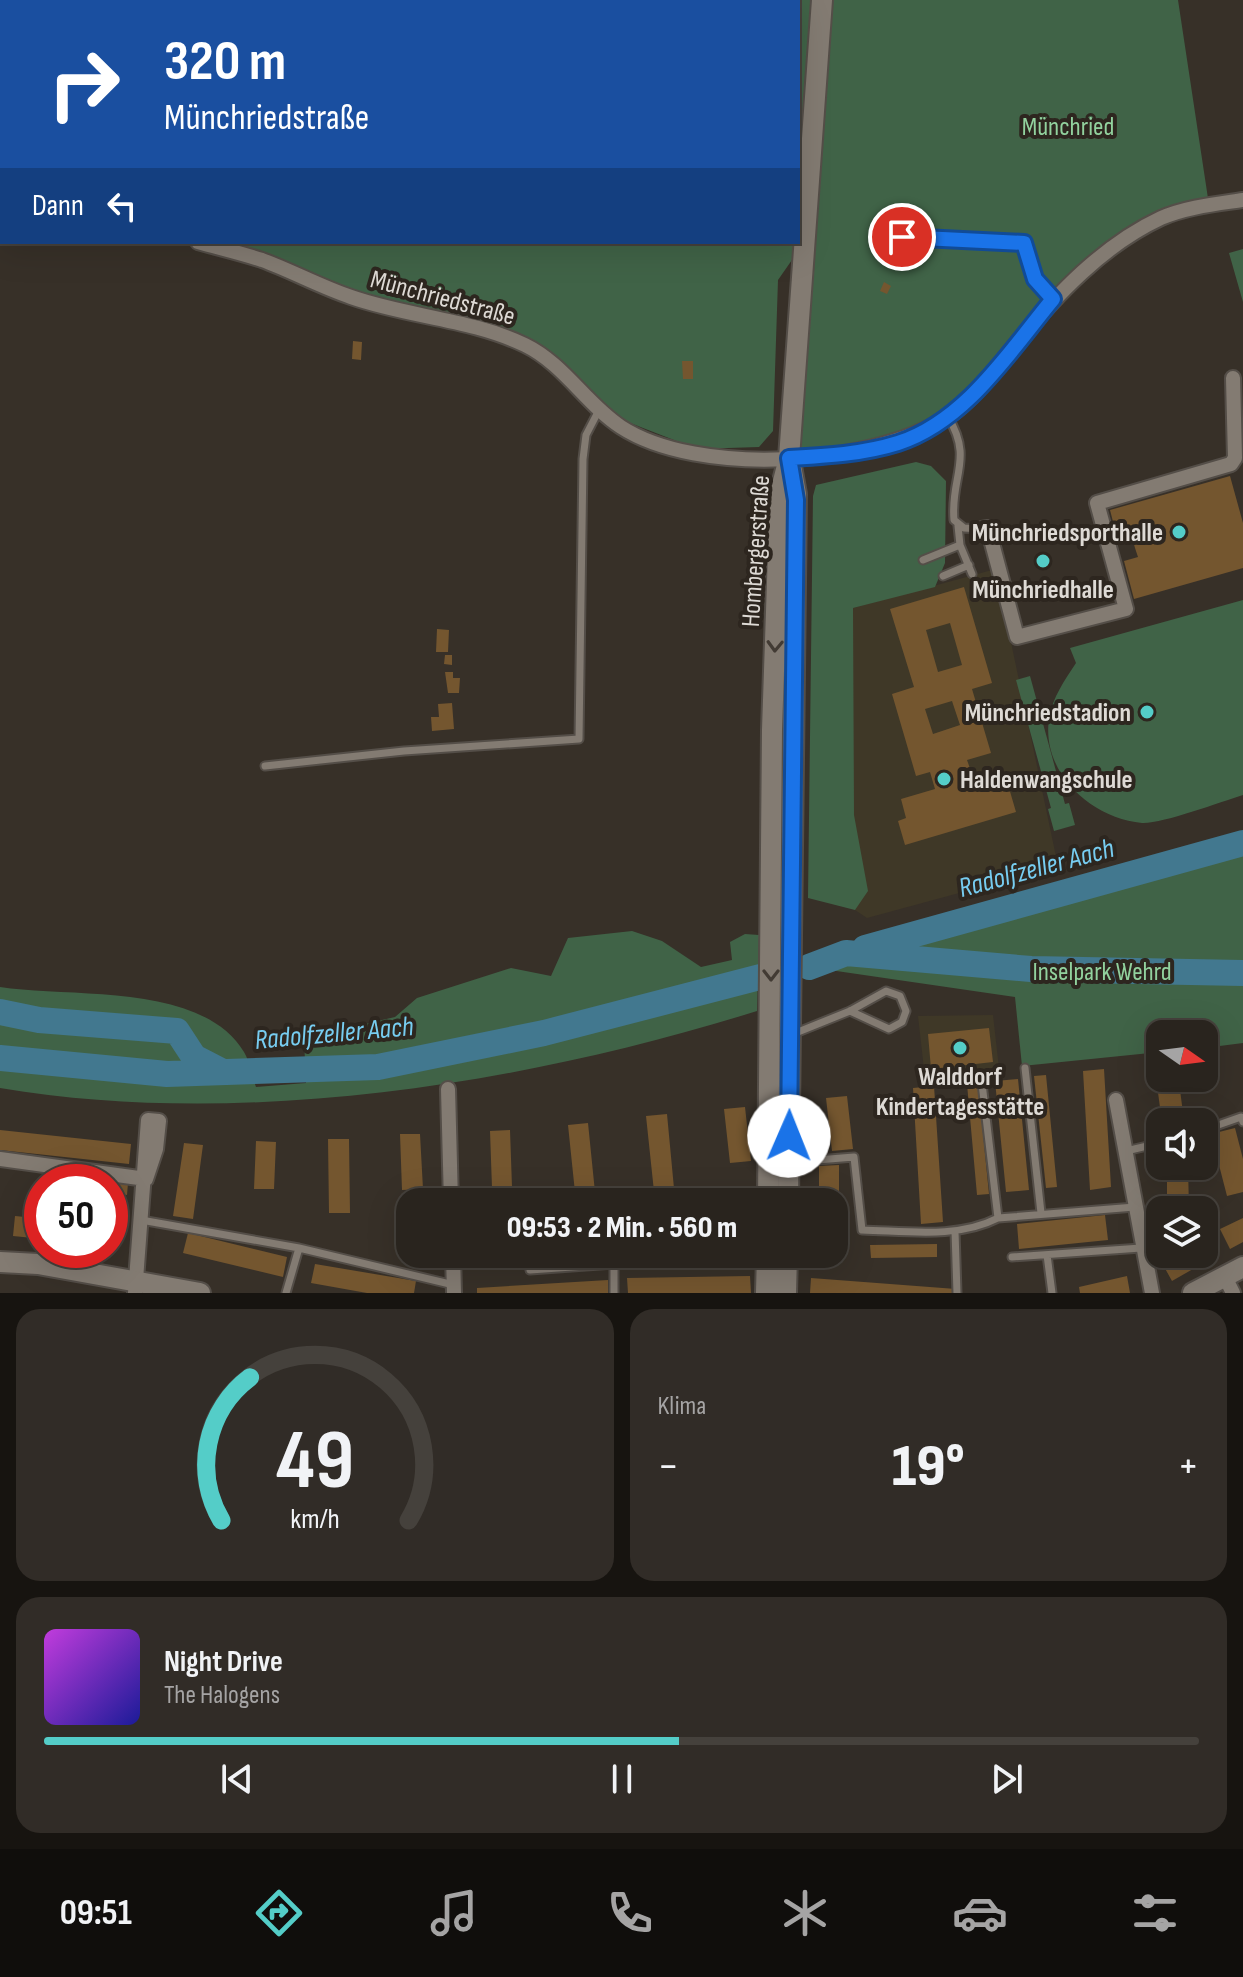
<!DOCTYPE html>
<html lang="de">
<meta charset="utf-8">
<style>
:root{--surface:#29241e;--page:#312c27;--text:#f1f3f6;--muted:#a5a4a4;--line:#45413c;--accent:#54cdc8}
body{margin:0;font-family:"Sofia Sans Condensed",sans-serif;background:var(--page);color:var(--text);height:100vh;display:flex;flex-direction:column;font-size:30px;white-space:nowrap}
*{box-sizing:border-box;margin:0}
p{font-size:26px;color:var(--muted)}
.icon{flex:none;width:44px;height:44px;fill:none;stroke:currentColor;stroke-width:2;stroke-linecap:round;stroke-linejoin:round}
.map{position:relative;height:1293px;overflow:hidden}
.panel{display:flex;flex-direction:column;gap:16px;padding:16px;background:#171410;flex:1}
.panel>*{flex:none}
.banner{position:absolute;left:0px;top:0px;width:800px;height:244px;box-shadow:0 8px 32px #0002,0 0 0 2px var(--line);background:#1a4fa0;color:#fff;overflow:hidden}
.needle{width:52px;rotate:104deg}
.controls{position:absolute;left:1146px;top:1020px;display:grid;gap:16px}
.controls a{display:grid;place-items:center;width:72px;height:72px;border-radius:16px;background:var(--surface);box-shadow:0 8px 32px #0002,0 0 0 2px var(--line);font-size:40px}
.speed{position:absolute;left:24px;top:1164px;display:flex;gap:16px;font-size:40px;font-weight:700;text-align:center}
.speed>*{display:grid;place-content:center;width:104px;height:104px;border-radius:50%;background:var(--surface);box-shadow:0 8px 32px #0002,0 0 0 2px var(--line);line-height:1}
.speed .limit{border:12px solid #d22;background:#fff;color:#111}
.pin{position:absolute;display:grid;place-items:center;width:68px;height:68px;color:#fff;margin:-34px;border:4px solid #fff;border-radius:50%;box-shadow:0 2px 8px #0007}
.me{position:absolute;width:88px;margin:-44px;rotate:1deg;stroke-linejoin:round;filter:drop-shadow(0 0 6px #0008)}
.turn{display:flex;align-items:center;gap:28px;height:168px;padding:0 32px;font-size:36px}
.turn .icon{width:104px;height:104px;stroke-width:2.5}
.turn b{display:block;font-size:56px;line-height:68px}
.then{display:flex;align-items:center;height:76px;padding:0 32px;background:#0003;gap:16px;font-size:30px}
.big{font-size:60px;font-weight:800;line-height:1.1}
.panel .widget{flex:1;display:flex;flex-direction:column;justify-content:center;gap:12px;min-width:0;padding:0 28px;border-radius:24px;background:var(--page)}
.panel .dial{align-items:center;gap:0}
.dial svg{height:208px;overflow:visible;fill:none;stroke:var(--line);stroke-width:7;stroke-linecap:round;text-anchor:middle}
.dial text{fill:var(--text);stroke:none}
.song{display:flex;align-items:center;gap:24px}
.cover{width:96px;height:96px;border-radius:12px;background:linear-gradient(135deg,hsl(290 70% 55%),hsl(240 70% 35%))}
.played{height:8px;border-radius:4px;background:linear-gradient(90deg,var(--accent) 55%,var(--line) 55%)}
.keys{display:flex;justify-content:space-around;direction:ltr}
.heat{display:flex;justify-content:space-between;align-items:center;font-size:44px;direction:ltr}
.panel .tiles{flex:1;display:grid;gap:16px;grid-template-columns:1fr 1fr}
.widget:last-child{grid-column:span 2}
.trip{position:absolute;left:396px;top:1188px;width:452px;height:80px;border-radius:24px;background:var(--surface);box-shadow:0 8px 32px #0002,0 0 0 2px var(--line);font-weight:800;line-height:80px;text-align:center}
.menu{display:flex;height:128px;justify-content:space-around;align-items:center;background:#100e0c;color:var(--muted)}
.menu .icon{width:56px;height:56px}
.menu .current{color:var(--accent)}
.menu b{font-size:36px;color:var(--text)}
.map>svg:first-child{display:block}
</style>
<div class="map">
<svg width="1243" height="1293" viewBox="0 0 1243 1293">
<rect width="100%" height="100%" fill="#373028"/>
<path fill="#3f3827" d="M992 570 1008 628 1058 866 867 918 855 910 843 836 853 608Z
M993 1015 999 1068 925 1078 918 1016Z"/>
<path fill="#406347" d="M0 0H1178L1209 205 1162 218 1115 247 948 417 900 442 789 458 801 247 778 280 773 431 759 447 697 449 625 421 529 344 405 310 205 242H798V2H2V172Z
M1243 249V302L1229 253Z
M916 462 931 466 946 481 945 563 935 587 853 608 854 815 868 891 855 910 808 898 813 496 816 485Z
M1243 600V795C1220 802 1162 824 1142 823 1091 818 1041 773 1049 718 1053 697 1064 681 1076 663L1070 648Z
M1030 676 1065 804 1069 803 1075 825 1054 831 1048 809 1051 808 1016 680Z
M1243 843V1043L1204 1048V1034H1160V1052L1022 1066 1015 997 809 967 846 953Z
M632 931 662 941 701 967 732 960 730 942 745 934 759 935 757 1011C524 1084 244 1129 0 1088V987C70 998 202 982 244 1052 250 1062 252 1076 256 1087L306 1083 304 1038 395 1017 417 998 511 968 551 976 568 938Z"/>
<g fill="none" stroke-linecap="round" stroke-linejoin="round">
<path stroke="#42788f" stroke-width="26" d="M865 948 1243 843
M809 967 846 953 1031 969 1243 973
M0 1012 39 1020 177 1031 194 1057 223 1072
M0 1058 167 1074 378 1067 544 1033 760 977"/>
</g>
<path fill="#74562f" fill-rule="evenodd" d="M919 252 920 261 904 263 903 254Z
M884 282 891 286 887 294 880 291Z
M353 341 362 342 361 360 352 359Z
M682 361H693V379H683Z
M1230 476 1243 523V568L1134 599 1124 561 1138 557 1135 548 1133 541 1119 545 1110 510Z
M964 587 992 683 972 689 991 753 967 760 973 777 994 771 1000 791 1009 788 1016 812 905 845 898 821 906 818 901 799 935 789 930 772 916 776 892 694 914 687 890 609ZM950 623 962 665 938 672 926 630ZM952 701 960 725 933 734 925 709Z
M437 629 449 630 448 652H436Z
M445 655H452V665L444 664Z
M445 672H453V678H460L459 693H448Z
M452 703 454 729 432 731 431 717H439L438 704Z
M989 1028 993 1062 931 1069 928 1034Z
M1104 1069 1111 1187 1090 1190 1083 1071Z
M1046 1075 1057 1187 1046 1188 1034 1076Z
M1018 1079 1029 1190 1006 1192 995 1081Z
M1179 1082 1183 1113 1161 1115 1157 1085Z
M978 1083 989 1194 977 1195 967 1084Z
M934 1086 943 1222 921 1224 913 1088Z
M847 1096 853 1149 832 1151 826 1098Z
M745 1107 751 1161 730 1163 724 1109Z
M667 1114 675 1199 655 1201 646 1116Z
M588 1123 596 1202H576L568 1125Z
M1235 1128 1243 1159V1192L1227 1196 1211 1134Z
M0 1130 131 1144 129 1164 0 1150Z
M510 1130 512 1187 492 1188 490 1131Z
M400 1134H420L423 1189 402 1190Z
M328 1139H349L350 1213H329Z
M256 1141 276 1142 274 1189H254Z
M184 1143 203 1145 193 1219 173 1216Z
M839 1165V1244H834V1202H819V1166Z
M1167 1166H1188L1189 1210H1167Z
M52 1177 85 1180 84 1182H51Z
M110 1181 128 1183 127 1195 119 1194V1201H110Z
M503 1195 504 1202H484L483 1196Z
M432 1198V1202H412V1199Z
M35 1202H42V1213H35Z
M1105 1215 1108 1240 1019 1249 1017 1224Z
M15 1216 35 1218 33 1238 13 1236Z
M1243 1218V1242L1230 1249 1220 1229Z
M188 1233 287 1257 283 1277 183 1253Z
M1204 1238 1214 1257 1172 1281 1162 1263 1179 1254H1204Z
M937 1244V1257L871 1258 870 1245Z
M413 1254H434V1259L414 1260Z
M529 1254H564V1256L529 1259Z
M315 1264 416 1281 414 1293H367L311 1283Z
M750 1276 751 1293H628L627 1278Z
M1127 1276 1130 1293H1080L1079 1287Z
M811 1278 956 1289V1293H810Z
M608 1280V1293H477V1288Z"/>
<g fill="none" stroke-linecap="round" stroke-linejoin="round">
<g stroke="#544e48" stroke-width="11">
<path id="service" d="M902 237 1024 243 1035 279 1053 299
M948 417C974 459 950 477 954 520L964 528 982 529
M958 526 960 545 972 574
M923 560 960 545
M943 576 969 565
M265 766 404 751 579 739 583 459 586 435 599 410
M793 1034 850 1011 886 991 900 996 906 1011 902 1022 889 1029 850 1011
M1025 1068 1041 1213
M981 1075 998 1218
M1204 1130 1241 1117 1243 1122
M1126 1151 1160 1143
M791 1168 817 1160 854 1157 862 1230C907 1231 957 1239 998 1218L1135 1207
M141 1220 299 1248 454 1285
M955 1231 957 1293
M614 1254V1293
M1047 1255 1052 1293
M1012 1257 1141 1248
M530 1270 614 1264
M286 1293 299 1248"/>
</g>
<g stroke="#544e48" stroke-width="18">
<path id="minor" d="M0 174 2 175
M198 242C219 248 241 253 262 260 292 271 321 287 351 297 408 317 471 319 525 345 564 364 586 404 621 427 698 477 870 466 946 418 973 401 996 368 1016 344 1056 295 1103 245 1161 218 1186 207 1216 204 1243 200
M982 529 988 528 1017 637 1126 609 1097 503 1231 464 1235 458 1233 378
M448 1089 451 1202
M1116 1100 1152 1293
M0 1159 146 1179
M453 1254 454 1293
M1225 1277 1233 1293
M135 1293 148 1120 159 1121 156 1149 146 1179"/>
</g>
<g stroke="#544e48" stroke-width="24">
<path id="secondary" d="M768 1202 772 730 780 493 789 458 822 0
M788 1202 796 494 791 466
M0 1262 38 1264 200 1293
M766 1293 767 1254
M786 1293 787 1254
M1193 1293 1243 1267"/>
</g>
<use href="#service" stroke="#837b72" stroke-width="7"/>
<use href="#minor" stroke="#837b72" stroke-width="14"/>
<use href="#secondary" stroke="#837b72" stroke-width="20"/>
</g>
<defs><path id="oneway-chevron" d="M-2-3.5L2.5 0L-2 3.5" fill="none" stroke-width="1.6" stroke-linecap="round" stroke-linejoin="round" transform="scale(2)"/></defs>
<g stroke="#423b34">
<use href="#oneway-chevron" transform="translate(775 646) rotate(92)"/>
<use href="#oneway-chevron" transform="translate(771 975) rotate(90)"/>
</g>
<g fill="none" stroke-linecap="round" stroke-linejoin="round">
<g stroke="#114b97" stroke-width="20">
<path id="route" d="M789 1136 796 500 789 458C826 456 863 454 898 443 966 421 1010 351 1053 299L1035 279 1024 243 902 237"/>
</g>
<use href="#route" stroke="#1a73e8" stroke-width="14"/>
</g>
<g fill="#54cdc8" stroke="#2d261f" stroke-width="3">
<circle cx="1179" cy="532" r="8"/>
<circle cx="1043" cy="561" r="8"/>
<circle cx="1147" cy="712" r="8"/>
<circle cx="944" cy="779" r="8"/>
<circle cx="960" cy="1048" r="8"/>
</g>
<g text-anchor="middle" stroke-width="8" stroke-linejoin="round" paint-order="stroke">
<g font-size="26" fill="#92d29e" stroke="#2d261f">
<text x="1068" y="135">Münchried</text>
<text x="1102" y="980">Inselpark Wehrd</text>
</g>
<g font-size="26" fill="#dedad5" stroke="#2d261f">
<text transform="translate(443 297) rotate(15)" y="9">Münchriedstraße</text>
<text transform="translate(755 551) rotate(-86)" y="9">Hombergerstraße</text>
</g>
<g font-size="26" font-weight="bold" fill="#dedad5" stroke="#2d261f" text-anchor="end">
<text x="1163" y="541">Münchriedsporthalle</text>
<text x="1043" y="598" text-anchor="middle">Münchriedhalle</text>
<text x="1131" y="721">Münchriedstadion</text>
<text x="960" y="788" text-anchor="start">Haldenwangschule</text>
<text x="960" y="1085" text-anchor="middle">Walddorf<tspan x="960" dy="30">Kindertagesstätte</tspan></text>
</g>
<g font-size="28" font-style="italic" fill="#77cdf1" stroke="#2d261f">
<text transform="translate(1036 867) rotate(-15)" y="10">Radolfzeller Aach</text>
<text transform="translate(334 1032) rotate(-5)" y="10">Radolfzeller Aach</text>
</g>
</g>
</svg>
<div class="controls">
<a><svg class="needle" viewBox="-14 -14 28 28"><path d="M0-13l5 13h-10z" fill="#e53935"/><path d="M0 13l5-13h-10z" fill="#a5a4a4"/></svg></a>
<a><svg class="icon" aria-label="sound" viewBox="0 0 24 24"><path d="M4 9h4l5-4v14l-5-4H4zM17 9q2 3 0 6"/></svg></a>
<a><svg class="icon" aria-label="layers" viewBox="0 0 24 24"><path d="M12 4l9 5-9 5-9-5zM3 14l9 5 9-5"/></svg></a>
</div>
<div class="speed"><div class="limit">50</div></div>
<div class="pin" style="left:902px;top:237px;background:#d93025"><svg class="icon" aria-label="arrive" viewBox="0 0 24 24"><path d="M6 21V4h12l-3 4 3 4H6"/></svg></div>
<svg class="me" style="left:789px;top:1136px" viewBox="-20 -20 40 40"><circle r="19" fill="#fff"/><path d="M0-13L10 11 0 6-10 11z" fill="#1a73e8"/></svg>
<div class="trip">09:53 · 2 Min. · 560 m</div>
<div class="banner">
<div class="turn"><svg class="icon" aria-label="right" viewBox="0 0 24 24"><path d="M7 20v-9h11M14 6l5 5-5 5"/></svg><div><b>320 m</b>Münchriedstraße</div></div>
<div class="then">Dann<svg class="icon" aria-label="left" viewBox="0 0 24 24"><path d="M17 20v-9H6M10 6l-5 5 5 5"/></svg></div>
</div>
</div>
<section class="panel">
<div class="tiles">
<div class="widget dial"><svg viewBox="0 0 100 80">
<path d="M14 69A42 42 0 1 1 86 69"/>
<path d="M14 69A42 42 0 0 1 25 14" stroke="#54cdc8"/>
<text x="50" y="56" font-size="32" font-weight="700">49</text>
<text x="50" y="72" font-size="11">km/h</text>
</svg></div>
<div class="widget"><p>Klima</p>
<div class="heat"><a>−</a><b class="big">19°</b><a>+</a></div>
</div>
<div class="widget">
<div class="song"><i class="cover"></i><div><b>Night Drive</b><p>The Halogens</p></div></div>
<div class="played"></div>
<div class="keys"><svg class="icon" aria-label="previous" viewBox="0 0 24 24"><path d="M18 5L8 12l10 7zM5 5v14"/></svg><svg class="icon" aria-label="pause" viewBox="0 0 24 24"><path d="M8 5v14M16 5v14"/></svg><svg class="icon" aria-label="next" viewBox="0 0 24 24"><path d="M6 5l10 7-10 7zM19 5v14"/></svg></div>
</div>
</div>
</section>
<nav class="menu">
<b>09:51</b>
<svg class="icon current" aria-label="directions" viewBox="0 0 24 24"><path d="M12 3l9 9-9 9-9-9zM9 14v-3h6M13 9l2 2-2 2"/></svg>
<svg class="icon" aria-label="music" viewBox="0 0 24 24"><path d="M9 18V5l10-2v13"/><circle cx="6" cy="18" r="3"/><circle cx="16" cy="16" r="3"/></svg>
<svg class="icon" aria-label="phone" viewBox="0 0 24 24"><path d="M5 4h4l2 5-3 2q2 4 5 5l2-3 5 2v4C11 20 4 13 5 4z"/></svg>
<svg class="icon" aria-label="climate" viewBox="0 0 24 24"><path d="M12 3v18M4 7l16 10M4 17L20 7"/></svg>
<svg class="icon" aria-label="car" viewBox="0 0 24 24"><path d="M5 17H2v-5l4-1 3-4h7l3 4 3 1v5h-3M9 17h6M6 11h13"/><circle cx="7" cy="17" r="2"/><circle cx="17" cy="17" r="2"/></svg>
<svg class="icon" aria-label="filters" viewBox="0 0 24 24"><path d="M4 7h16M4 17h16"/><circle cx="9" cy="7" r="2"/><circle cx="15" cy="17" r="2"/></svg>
</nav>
